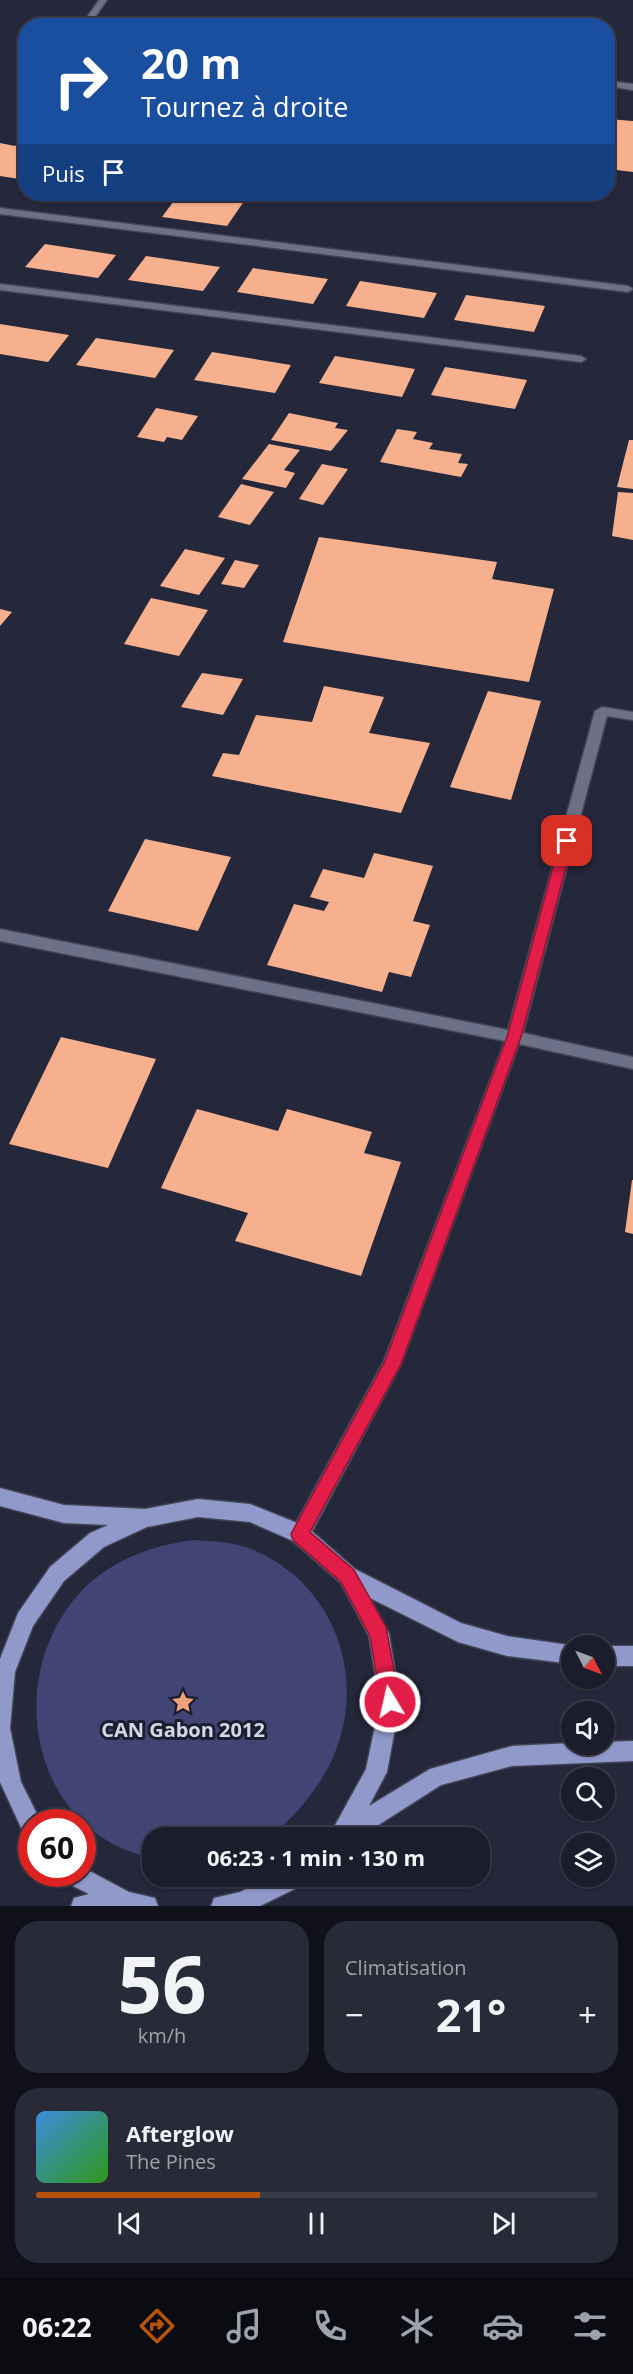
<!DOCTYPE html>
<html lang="fr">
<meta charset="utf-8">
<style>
:root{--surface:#1c1d2c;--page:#292a38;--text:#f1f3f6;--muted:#a0a2a9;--line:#3a3b48;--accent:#b45309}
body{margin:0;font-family:"Open Sans",sans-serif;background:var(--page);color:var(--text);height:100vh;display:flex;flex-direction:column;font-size:22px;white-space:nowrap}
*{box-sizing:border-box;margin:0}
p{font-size:20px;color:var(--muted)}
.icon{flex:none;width:33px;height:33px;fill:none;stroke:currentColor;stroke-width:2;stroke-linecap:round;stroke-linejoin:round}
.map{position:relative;height:1906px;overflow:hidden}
.drawer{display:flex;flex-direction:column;gap:15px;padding:15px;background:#0f1018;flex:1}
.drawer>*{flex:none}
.hud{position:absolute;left:18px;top:18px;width:597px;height:183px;border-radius:24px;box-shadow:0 2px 4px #0004,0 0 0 2px var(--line);background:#1a4fa0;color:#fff;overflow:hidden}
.needle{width:39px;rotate:132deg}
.fabs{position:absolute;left:561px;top:1635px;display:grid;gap:12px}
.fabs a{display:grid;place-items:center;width:54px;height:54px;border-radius:50%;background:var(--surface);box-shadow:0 2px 4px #0004,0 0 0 2px var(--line);font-size:30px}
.speed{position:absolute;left:18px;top:1809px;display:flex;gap:12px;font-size:30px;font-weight:700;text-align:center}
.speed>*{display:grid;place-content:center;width:78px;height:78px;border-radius:50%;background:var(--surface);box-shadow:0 2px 4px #0004,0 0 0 2px var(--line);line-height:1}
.speed .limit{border:9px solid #d22;background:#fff;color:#111}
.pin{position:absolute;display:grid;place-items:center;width:51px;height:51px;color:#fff;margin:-26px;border-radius:12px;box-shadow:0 3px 9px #0006}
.me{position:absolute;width:66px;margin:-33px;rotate:351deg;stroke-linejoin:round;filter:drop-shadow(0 0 4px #0008)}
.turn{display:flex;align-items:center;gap:21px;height:126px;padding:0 24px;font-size:27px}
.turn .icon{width:78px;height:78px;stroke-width:2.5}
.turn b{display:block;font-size:42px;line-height:51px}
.then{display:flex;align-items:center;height:57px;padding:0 24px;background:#0003;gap:12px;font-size:22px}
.big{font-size:45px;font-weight:700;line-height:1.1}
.drawer .tile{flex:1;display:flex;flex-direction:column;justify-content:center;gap:9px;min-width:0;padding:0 21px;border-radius:24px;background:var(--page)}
.drawer .dial{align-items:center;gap:0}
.dial b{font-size:78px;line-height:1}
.song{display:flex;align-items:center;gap:18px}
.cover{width:72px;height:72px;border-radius:9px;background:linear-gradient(135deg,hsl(210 70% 55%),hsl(110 70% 35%))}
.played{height:6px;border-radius:3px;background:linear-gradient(90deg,var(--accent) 40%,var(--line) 40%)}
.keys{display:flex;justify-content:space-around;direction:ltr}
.heat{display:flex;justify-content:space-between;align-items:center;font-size:33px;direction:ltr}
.drawer .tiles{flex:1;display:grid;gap:15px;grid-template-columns:1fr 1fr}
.tile:last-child{grid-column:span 2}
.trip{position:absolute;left:142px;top:1827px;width:348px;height:60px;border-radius:24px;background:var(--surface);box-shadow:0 2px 4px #0004,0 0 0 2px var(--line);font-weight:700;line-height:60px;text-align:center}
.tabs{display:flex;height:96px;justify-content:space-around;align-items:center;background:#0b0c12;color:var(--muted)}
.tabs .icon{width:42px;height:42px}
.tabs .selected{color:var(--accent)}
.tabs b{font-size:27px;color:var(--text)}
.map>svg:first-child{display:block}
</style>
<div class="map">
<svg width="633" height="1906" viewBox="0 0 633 1906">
<rect width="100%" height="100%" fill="#25273b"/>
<path fill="#404573" d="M193 1540C215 1541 236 1542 256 1551 350 1593 374 1710 314 1790 301 1809 285 1826 265 1838H153V1858C33 1834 2 1683 77 1596 108 1561 149 1546 193 1540Z"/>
<path fill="#f7b08e" d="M608 119 633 121V172L608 169Z
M26 134V180L0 176V143L15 146Z
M179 194H249L227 226 162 217Z
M45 244 116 255 98 278 25 267Z
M146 256 220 267 203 291 128 280Z
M253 268 328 279 313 304 237 292Z
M360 281 437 293 424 318 346 306Z
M466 295 545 306 534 332 454 320Z
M0 324 69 335 48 362 0 354Z
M96 338 174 350 155 378 76 365Z
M212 352 291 365 275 393 194 380Z
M335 356 415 369 402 397 319 383Z
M445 367 527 380 515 409 431 395Z
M156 408 198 416 182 440 167 437 164 442 137 437Z
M289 413 338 423 335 428 348 430 331 451 271 440Z
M397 429 417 432 413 439 433 443 429 449 462 454 458 463 468 464 461 477 380 462Z
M629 440H633V489L617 487Z
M269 444 300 450 284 470 295 473 286 488 242 479Z
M322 464 348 469 323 505 299 499Z
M241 484 274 492 250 525 218 517Z
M618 492 633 493V540L612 536Z
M319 537 497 562 492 579 554 589 529 682 283 642Z
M185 549 225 558 199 595 160 586Z
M235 560 259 565 244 588 221 584Z
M151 598 208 610 179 656 124 644Z
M0 609 12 612 0 626Z
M202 673 243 679 223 715 181 707Z
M324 686 384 697 369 733 430 743 401 813 212 776 223 753 239 755 256 715 312 722Z
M488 691 541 701 511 800 450 787Z
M145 839 231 857 198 931 108 911Z
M374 853 433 866 413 921 430 925 411 977 389 972 382 992 267 965 294 904 324 911 329 902 310 897 323 869 364 878Z
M61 1037 156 1059 108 1168 9 1144Z
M197 1109 278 1131 287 1109 372 1132 364 1153 401 1162 361 1276 235 1241 248 1213 161 1188Z
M632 1180H633V1234L625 1232Z"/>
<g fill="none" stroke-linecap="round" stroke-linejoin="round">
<g stroke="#414454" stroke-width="3">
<path id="minor" d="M99 0H107L95 17 102 26H93L87 17Z
M608 81 633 84V90L608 86Z
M0 208 628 286 633 289 628 292 0 214Z
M0 284 581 356 586 359 581 362 0 290Z
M602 707 633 712V720L607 716 523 1033 633 1057V1069L519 1044 401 1364 307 1541 300 1543 293 1541 290 1534 384 1361 505 1041 0 941V929L508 1030 595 711Z"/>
</g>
<g stroke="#414454" stroke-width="3">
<path id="primary" d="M0 1488 64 1505 145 1509 198 1499 250 1504 307 1527 355 1569 461 1623 507 1636 576 1646H572V1664L507 1656 458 1642 370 1598 389 1634 400 1702 387 1772 369 1806 430 1769 512 1746 572 1743 604 1744V1742L633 1741V1761L512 1766 441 1785 358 1838H328L366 1769 380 1702 369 1636 341 1583 293 1541 250 1522 198 1517 147 1527 104 1547 64 1581 33 1626 15 1672 10 1728 21 1782 41 1822H32V1837L24 1834 0 1782V1659L18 1613 50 1567 90 1533 108 1525 64 1523 0 1506Z
M604 1646H633V1666H604Z
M82 1867 129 1892 155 1898 158 1906H71L74 1898 89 1894 65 1882 62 1874H82Z
M272 1876H308L305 1884 260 1906H211L214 1898 240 1892Z"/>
</g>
<use href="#minor" fill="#6d7188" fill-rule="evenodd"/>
<use href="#primary" fill="#9198ca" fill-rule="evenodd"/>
</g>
<path fill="#e11d48" stroke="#92132f" stroke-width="1.5" d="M567 837 573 841 521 1037 401 1364 310 1532 354 1570 386 1627 400 1702 397 1709 390 1711 384 1709 381 1702 370 1636 341 1582 293 1540 291 1534 385 1361 507 1037 560 841Z"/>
<defs>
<g id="sight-bare" transform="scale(1.8)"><path d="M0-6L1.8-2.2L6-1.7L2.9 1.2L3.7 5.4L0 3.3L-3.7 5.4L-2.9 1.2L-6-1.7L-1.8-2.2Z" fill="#f1a27b" stroke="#1b1e31" stroke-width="2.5" paint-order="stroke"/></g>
</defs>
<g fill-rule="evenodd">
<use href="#sight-bare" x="183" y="1702"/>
</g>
<g text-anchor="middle" stroke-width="6" stroke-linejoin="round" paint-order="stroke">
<g font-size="20" font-weight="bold" fill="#d4d7e4" stroke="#1b1e31">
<text x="183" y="1737">CAN Gabon 2012</text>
</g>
</g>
</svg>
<div class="fabs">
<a><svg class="needle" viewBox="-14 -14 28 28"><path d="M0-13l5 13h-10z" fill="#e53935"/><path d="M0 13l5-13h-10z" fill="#a0a2a9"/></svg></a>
<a><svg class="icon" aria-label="sound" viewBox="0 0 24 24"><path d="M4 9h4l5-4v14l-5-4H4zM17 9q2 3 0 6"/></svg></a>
<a><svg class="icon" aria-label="search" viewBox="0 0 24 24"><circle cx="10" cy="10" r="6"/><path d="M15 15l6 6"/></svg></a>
<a><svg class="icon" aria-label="layers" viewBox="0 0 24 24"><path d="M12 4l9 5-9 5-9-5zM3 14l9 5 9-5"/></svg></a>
</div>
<div class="speed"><div class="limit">60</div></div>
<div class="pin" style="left:567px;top:841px;background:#d93025"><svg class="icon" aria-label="arrive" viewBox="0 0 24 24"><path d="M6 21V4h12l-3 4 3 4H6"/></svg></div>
<svg class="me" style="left:390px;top:1702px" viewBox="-20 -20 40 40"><circle r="17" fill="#e11d48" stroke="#fff" stroke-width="3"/><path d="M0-11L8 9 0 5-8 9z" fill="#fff"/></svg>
<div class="trip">06:23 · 1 min · 130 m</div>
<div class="hud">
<div class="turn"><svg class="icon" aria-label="right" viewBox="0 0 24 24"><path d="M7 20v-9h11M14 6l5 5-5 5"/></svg><div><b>20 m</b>Tournez à droite</div></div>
<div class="then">Puis<svg class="icon" aria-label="arrive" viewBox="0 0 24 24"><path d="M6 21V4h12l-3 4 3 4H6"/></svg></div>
</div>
</div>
<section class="drawer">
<div class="tiles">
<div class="tile dial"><b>56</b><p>km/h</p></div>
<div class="tile"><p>Climatisation</p>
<div class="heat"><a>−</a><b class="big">21°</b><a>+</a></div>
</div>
<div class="tile">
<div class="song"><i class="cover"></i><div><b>Afterglow</b><p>The Pines</p></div></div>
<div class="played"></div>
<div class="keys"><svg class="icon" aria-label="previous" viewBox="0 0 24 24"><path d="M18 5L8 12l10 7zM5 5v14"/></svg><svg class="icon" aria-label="pause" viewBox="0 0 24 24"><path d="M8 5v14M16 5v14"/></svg><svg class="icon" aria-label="next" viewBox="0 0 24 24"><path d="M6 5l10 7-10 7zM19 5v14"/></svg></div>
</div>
</div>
</section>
<nav class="tabs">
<b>06:22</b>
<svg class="icon selected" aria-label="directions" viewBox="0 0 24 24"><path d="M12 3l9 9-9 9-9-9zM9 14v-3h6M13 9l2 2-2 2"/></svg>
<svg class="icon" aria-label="music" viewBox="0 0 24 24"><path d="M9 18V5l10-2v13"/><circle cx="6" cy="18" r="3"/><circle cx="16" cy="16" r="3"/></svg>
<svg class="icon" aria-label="phone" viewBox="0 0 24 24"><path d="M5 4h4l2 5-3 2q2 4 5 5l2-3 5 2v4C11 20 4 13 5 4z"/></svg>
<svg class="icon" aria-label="climate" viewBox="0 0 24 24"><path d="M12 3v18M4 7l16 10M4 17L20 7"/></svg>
<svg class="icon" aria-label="car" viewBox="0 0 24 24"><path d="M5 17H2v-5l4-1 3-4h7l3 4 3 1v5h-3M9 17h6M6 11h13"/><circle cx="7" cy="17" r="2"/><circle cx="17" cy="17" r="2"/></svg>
<svg class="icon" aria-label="filters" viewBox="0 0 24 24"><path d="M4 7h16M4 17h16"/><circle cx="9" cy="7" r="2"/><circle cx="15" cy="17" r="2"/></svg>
</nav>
